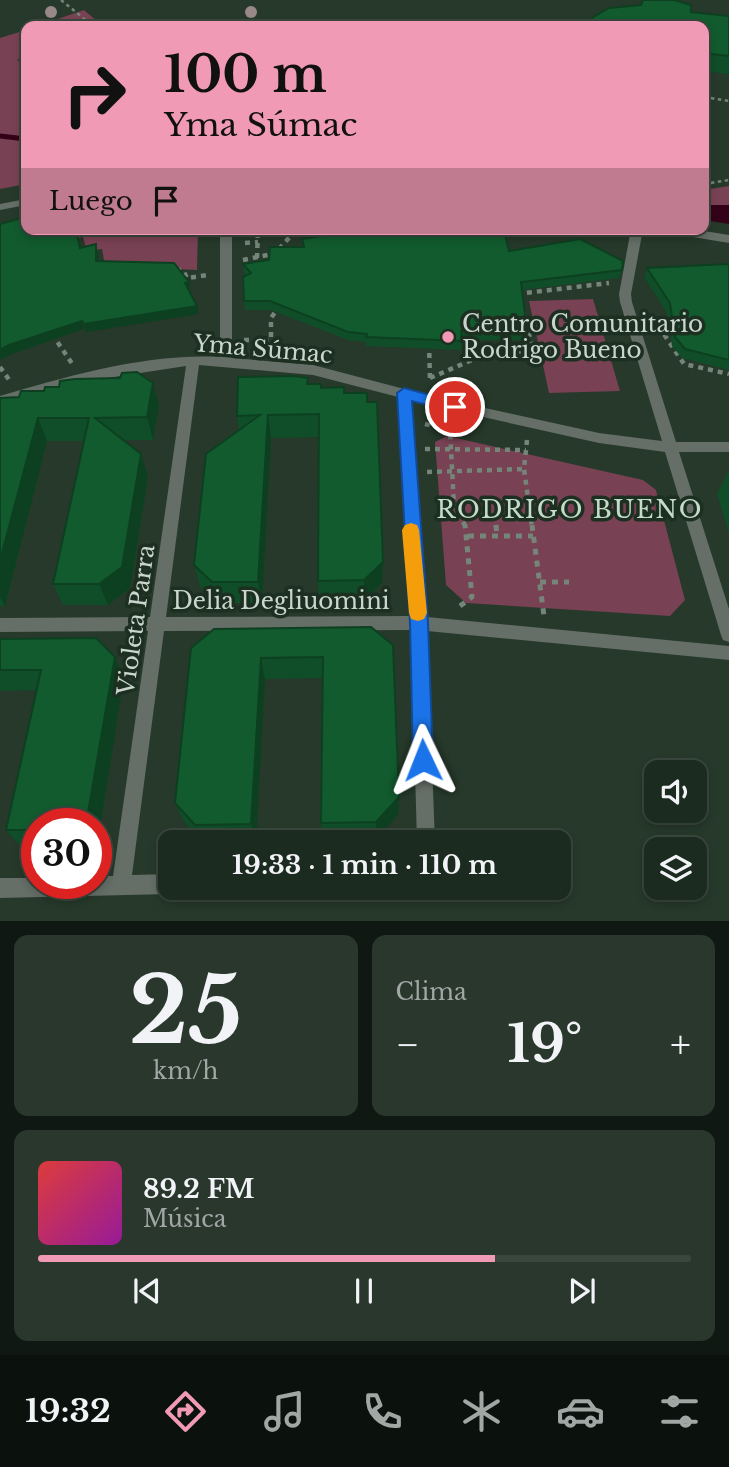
<!DOCTYPE html>
<html lang="es">
<meta charset="utf-8">
<style>
:root{--surface:#1c2b20;--page:#29372d;--text:#f1f3f6;--muted:#a0a7a5;--line:#3a473e;--accent:#f09ab5}
body{margin:0;font-family:"Libre Baskerville",serif;background:var(--page);color:var(--text);height:100vh;display:flex;flex-direction:column;font-size:26px;white-space:nowrap}
*{box-sizing:border-box;margin:0}
p{font-size:23px;color:var(--muted)}
.icon{flex:none;width:38px;height:38px;fill:none;stroke:currentColor;stroke-width:2;stroke-linecap:round;stroke-linejoin:round}
.map{position:relative;height:921px;overflow:hidden}
.details{display:flex;flex-direction:column;gap:14px;padding:14px;background:#0f1812;flex:1}
.details>*{flex:none}
.guide{position:absolute;left:21px;top:21px;width:688px;height:214px;border-radius:14px;box-shadow:0 4px 10px #0003,0 0 0 2px var(--line);background:#f09ab5;color:#111;overflow:hidden}
.tools{position:absolute;left:644px;top:760px;display:grid;gap:14px}
.tools a{display:grid;place-items:center;width:63px;height:63px;border-radius:14px;background:var(--surface);box-shadow:0 4px 10px #0003,0 0 0 2px var(--line);font-size:35px}
.speed{position:absolute;left:21px;top:808px;display:flex;gap:14px;font-size:35px;font-weight:700;text-align:center}
.speed>*{display:grid;place-content:center;width:91px;height:91px;border-radius:50%;background:var(--surface);box-shadow:0 4px 10px #0003,0 0 0 2px var(--line);line-height:1}
.speed .limit{border:10px solid #d22;background:#fff;color:#111}
.pin{position:absolute;display:grid;place-items:center;width:60px;height:60px;color:#fff;margin:-30px;border:4px solid #fff;border-radius:50%;box-shadow:0 2px 7px #0007}
.me{position:absolute;width:77px;margin:-38px;rotate:358deg;stroke-linejoin:round;filter:drop-shadow(0 0 5px #0008)}
.turn{display:flex;align-items:center;gap:24px;height:147px;padding:0 28px;font-size:32px}
.turn .icon{width:91px;height:91px;stroke-width:2.5}
.turn b{display:block;font-size:49px;line-height:60px}
.then{display:flex;align-items:center;height:66px;padding:0 28px;background:#0003;gap:14px;font-size:26px}
.big{font-size:52px;font-weight:700;line-height:1.1}
.details .card{flex:1;display:flex;flex-direction:column;justify-content:center;gap:10px;min-width:0;padding:0 24px;border-radius:14px;background:var(--page)}
.details .dial{align-items:center;gap:0}
.dial b{font-size:91px;line-height:1}
.song{display:flex;align-items:center;gap:21px}
.cover{width:84px;height:84px;border-radius:10px;background:linear-gradient(135deg,hsl(0 70% 55%),hsl(300 70% 35%))}
.played{height:7px;border-radius:4px;background:linear-gradient(90deg,var(--accent) 70%,var(--line) 70%)}
.keys{display:flex;justify-content:space-around;direction:ltr}
.heat{display:flex;justify-content:space-between;align-items:center;font-size:38px;direction:ltr}
.details .tiles{flex:1;display:grid;gap:14px;grid-template-columns:1fr 1fr}
.card:last-child{grid-column:span 2}
.trip{position:absolute;left:158px;top:830px;width:413px;height:70px;border-radius:14px;background:var(--surface);box-shadow:0 4px 10px #0003,0 0 0 2px var(--line);font-weight:700;line-height:70px;text-align:center}
.tabs{display:flex;height:112px;justify-content:space-around;align-items:center;background:#0b110d;color:var(--muted)}
.tabs .icon{width:49px;height:49px}
.tabs .on{color:var(--accent)}
.tabs b{font-size:32px;color:var(--text)}
.map>svg:first-child{display:block}
</style>
<div class="map">
<svg width="729" height="921" viewBox="0 0 729 921">
<rect width="100%" height="100%" fill="#26392a"/>
<path fill="#794154" d="M84 10 98 22 85 26H37Z
M26 30V53L17 60 26 64V184L0 189V38Z
M729 186V205L704 206V190Z
M68 229H198L197 270 105 266 102 249 87 251 83 237 76 238Z
M593 299 620 391 549 393 529 301Z
M447 436 643 480 656 490 685 600 670 616 466 603 446 585 435 442Z"/>
<path fill="#340218" d="M711 205H729V224L704 220V206Z"/>
<g fill="none" stroke-linecap="round" stroke-linejoin="round">
<path stroke="#340218" stroke-width="5" d="M0 136 26 139"/>
<path stroke="#758579" stroke-width="2.5" stroke-dasharray="3.5 3.5" stroke-linecap="butt" d="M61 0 93 26
M704 97 729 101
M704 184 729 180"/>
<path stroke="#758579" stroke-width="4.5" stroke-dasharray="5 5" stroke-linecap="butt" d="M318 229 321 242
M245 243 258 242
M279 249 297 229
M257 258 258 229
M243 260 272 254
M176 270H183L187 278 208 275
M517 294 609 283
M653 318 684 364 729 374
M52 334 73 365
M467 337 472 360
M244 340H271V318L278 308
M429 343 430 380
M0 367 10 381
M430 378 472 360 533 349 523 312
M425 424 450 430 454 507 466 527
M527 440 524 469 532 527
M425 449 526 450
M427 472 524 469
M495 515 496 527
M459 516 530 515"/>
<path stroke="#758579" stroke-width="5" stroke-dasharray="6 6" stroke-linecap="butt" d="M496 525 497 536
M532 525 544 616
M468 536H533
M540 582H569
M460 606 472 597 465 525"/>
<path fill="#656e67" fill-rule="evenodd" d="M26 199V205L0 210V204Z
M220 229H232V358L313 365 431 396 599 433 662 441 620 302 619 294 631 229H643L631 294 632 302 676 442H729V452H679L729 609V642L723 640 721 635 665 452 599 443 411 401 427 617 729 646V660L427 631 435 842H417L411 630 164 631 132 875 170 874V887H178L177 891 170 894 0 898V878H37V884H96V876H113L148 631 0 632V618L150 617 186 366 81 382 0 406V396C68 376 148 353 220 357ZM199 365 313 375 398 397 411 616 166 617Z
M664 229H692L729 235V243L669 233Z"/>
</g>
<g fill="#988888">
<circle cx="51" cy="12" r="6"/>
<circle cx="251" cy="12" r="6"/>
</g>
<path fill="#0f4e28" d="M691 12 729 16V74L704 71V26H590L592 18Z
M432 233 509 251 622 270 619 278 522 290 527 331 525 340H462L461 350 366 346V342L348 340 271 310H245L244 301 246 276 244 273 243 264 269 260 303 247 302 239Z
M729 264V370L682 358 672 346 667 313 644 277 647 268Z
M308 378V384L345 393 367 402 382 583 364 601 319 602 318 581 319 437 271 438 262 603H216L200 587 194 565 239 431 237 416Z
M0 398 159 406 153 440H124L148 477 130 588 108 605H63L53 584 84 441H47L5 606H0Z
M729 470V533L717 494Z
M371 627 399 797 398 815 376 838 323 840 321 823 323 678 265 679 256 840 202 841 183 820 175 803 191 648Z
M0 639 115 657 124 678 97 845H96V824H37V846L21 847 6 830 36 690 0 691Z"/>
<path fill="#0d4020" d="M96 244 98 253 99 269 96 261Z
M189 282 190 290 186 291 185 283Z
M197 306 199 314 86 332 84 324Z
M82 321 84 329 12 354 0 360V350L9 345Z
M153 383 159 406 153 440 147 417Z
M268 415 271 438 262 603 258 582Z
M38 418 47 441 5 606 0 597V560Z
M141 454 148 477 130 588 108 605 99 584Z
M383 562 382 583 364 601V580Z
M115 657 124 678 97 845 96 824H86Z
M261 658 265 679 256 840 251 824Z
M399 797 398 815 376 838V822Z"/>
<path fill="#125b2e" stroke="#0d4020" stroke-width="2" d="M643 0H674L691 5V12L729 16V56L704 53V26H592V18L609 8 641 5Z
M26 217V229H68L71 233 76 231 80 248 96 244V261L174 263 189 282 185 283 197 306 84 324 82 321 9 345 0 350V224Z
M322 229H432V233L483 231 505 235 509 251 580 239 623 261 622 270 521 282 527 331H461L462 341 366 337 367 334 348 332 270 301H244L243 277 251 273 243 264 269 260 270 247H304L302 239 323 236Z
M729 264V360L685 349 675 337 670 303 647 268Z
M137 372 153 383 147 417 95 418 141 454 122 567 99 584H53L89 418H38L0 560V398L19 397 21 391H44L45 387H59L60 381 75 379 120 378 122 373Z
M294 376 308 378 307 384H321V388L344 387V393H367V402H377L383 562 364 580 318 581 319 414 268 415 258 582H212L194 565 206 454 260 415 237 416 238 377Z
M371 627 393 645 399 797 376 822 321 823 323 657 261 658 251 824 195 825 175 803 191 648 214 629Z
M96 638 115 657 86 824H37V830H6L41 670H0V639Z"/>
<path fill="#1a73e8" stroke="#114b97" stroke-width="2" d="M404 388 460 403 463 407 455 412 412 401 428 623 433 760 430 767 423 769 416 767 413 760 410 623 397 393Z"/>
<path fill="#f59e0b" d="M411 523 417 525 419 530 427 613 424 619 418 621 411 619 409 613 402 530 405 525Z"/>
<circle fill="#f09ab5" stroke="#1c2f20" stroke-width="2.5" cx="448" cy="337" r="7"/>
<g text-anchor="middle" stroke-width="7" stroke-linejoin="round" paint-order="stroke">
<g font-size="23" fill="#cad6cd" stroke="#1c2f20" text-anchor="start">
<text x="462" y="332">Centro Comunitario<tspan x="462" dy="26">Rodrigo Bueno</tspan></text>
</g>
<g font-size="23" fill="#cad6cd" stroke="#1c2f20">
<text transform="translate(263 349) rotate(5)" y="8">Yma Súmac</text>
<text x="281" y="609">Delia Degliuomini</text>
<text transform="translate(136 620) rotate(-82)" y="8">Violeta Parra</text>
</g>
<g font-size="24" letter-spacing="2" fill="#c3dbc8" stroke="#1c2f20">
<text x="570" y="518">RODRIGO BUENO</text>
</g>
</g>
</svg>
<div class="tools">
<a><svg class="icon" aria-label="sound" viewBox="0 0 24 24"><path d="M4 9h4l5-4v14l-5-4H4zM17 9q2 3 0 6"/></svg></a>
<a><svg class="icon" aria-label="layers" viewBox="0 0 24 24"><path d="M12 4l9 5-9 5-9-5zM3 14l9 5 9-5"/></svg></a>
</div>
<div class="speed"><div class="limit">30</div></div>
<div class="pin" style="left:455px;top:407px;background:#d93025"><svg class="icon" aria-label="arrive" viewBox="0 0 24 24"><path d="M6 21V4h12l-3 4 3 4H6"/></svg></div>
<svg class="me" style="left:423px;top:760px" viewBox="-20 -20 40 40"><path d="M0-17L14 15 0 8-14 15z" fill="#1a73e8" stroke="#fff" stroke-width="4"/></svg>
<div class="trip">19:33 · 1 min · 110 m</div>
<div class="guide">
<div class="turn"><svg class="icon" aria-label="right" viewBox="0 0 24 24"><path d="M7 20v-9h11M14 6l5 5-5 5"/></svg><div><b>100 m</b>Yma Súmac</div></div>
<div class="then">Luego<svg class="icon" aria-label="arrive" viewBox="0 0 24 24"><path d="M6 21V4h12l-3 4 3 4H6"/></svg></div>
</div>
</div>
<section class="details">
<div class="tiles">
<div class="card dial"><b>25</b><p>km/h</p></div>
<div class="card"><p>Clima</p>
<div class="heat"><a>−</a><b class="big">19°</b><a>+</a></div>
</div>
<div class="card">
<div class="song"><i class="cover"></i><div><b>89.2 FM</b><p>Música</p></div></div>
<div class="played"></div>
<div class="keys"><svg class="icon" aria-label="previous" viewBox="0 0 24 24"><path d="M18 5L8 12l10 7zM5 5v14"/></svg><svg class="icon" aria-label="pause" viewBox="0 0 24 24"><path d="M8 5v14M16 5v14"/></svg><svg class="icon" aria-label="next" viewBox="0 0 24 24"><path d="M6 5l10 7-10 7zM19 5v14"/></svg></div>
</div>
</div>
</section>
<nav class="tabs">
<b>19:32</b>
<svg class="icon on" aria-label="directions" viewBox="0 0 24 24"><path d="M12 3l9 9-9 9-9-9zM9 14v-3h6M13 9l2 2-2 2"/></svg>
<svg class="icon" aria-label="music" viewBox="0 0 24 24"><path d="M9 18V5l10-2v13"/><circle cx="6" cy="18" r="3"/><circle cx="16" cy="16" r="3"/></svg>
<svg class="icon" aria-label="phone" viewBox="0 0 24 24"><path d="M5 4h4l2 5-3 2q2 4 5 5l2-3 5 2v4C11 20 4 13 5 4z"/></svg>
<svg class="icon" aria-label="climate" viewBox="0 0 24 24"><path d="M12 3v18M4 7l16 10M4 17L20 7"/></svg>
<svg class="icon" aria-label="car" viewBox="0 0 24 24"><path d="M5 17H2v-5l4-1 3-4h7l3 4 3 1v5h-3M9 17h6M6 11h13"/><circle cx="7" cy="17" r="2"/><circle cx="17" cy="17" r="2"/></svg>
<svg class="icon" aria-label="filters" viewBox="0 0 24 24"><path d="M4 7h16M4 17h16"/><circle cx="9" cy="7" r="2"/><circle cx="15" cy="17" r="2"/></svg>
</nav>
